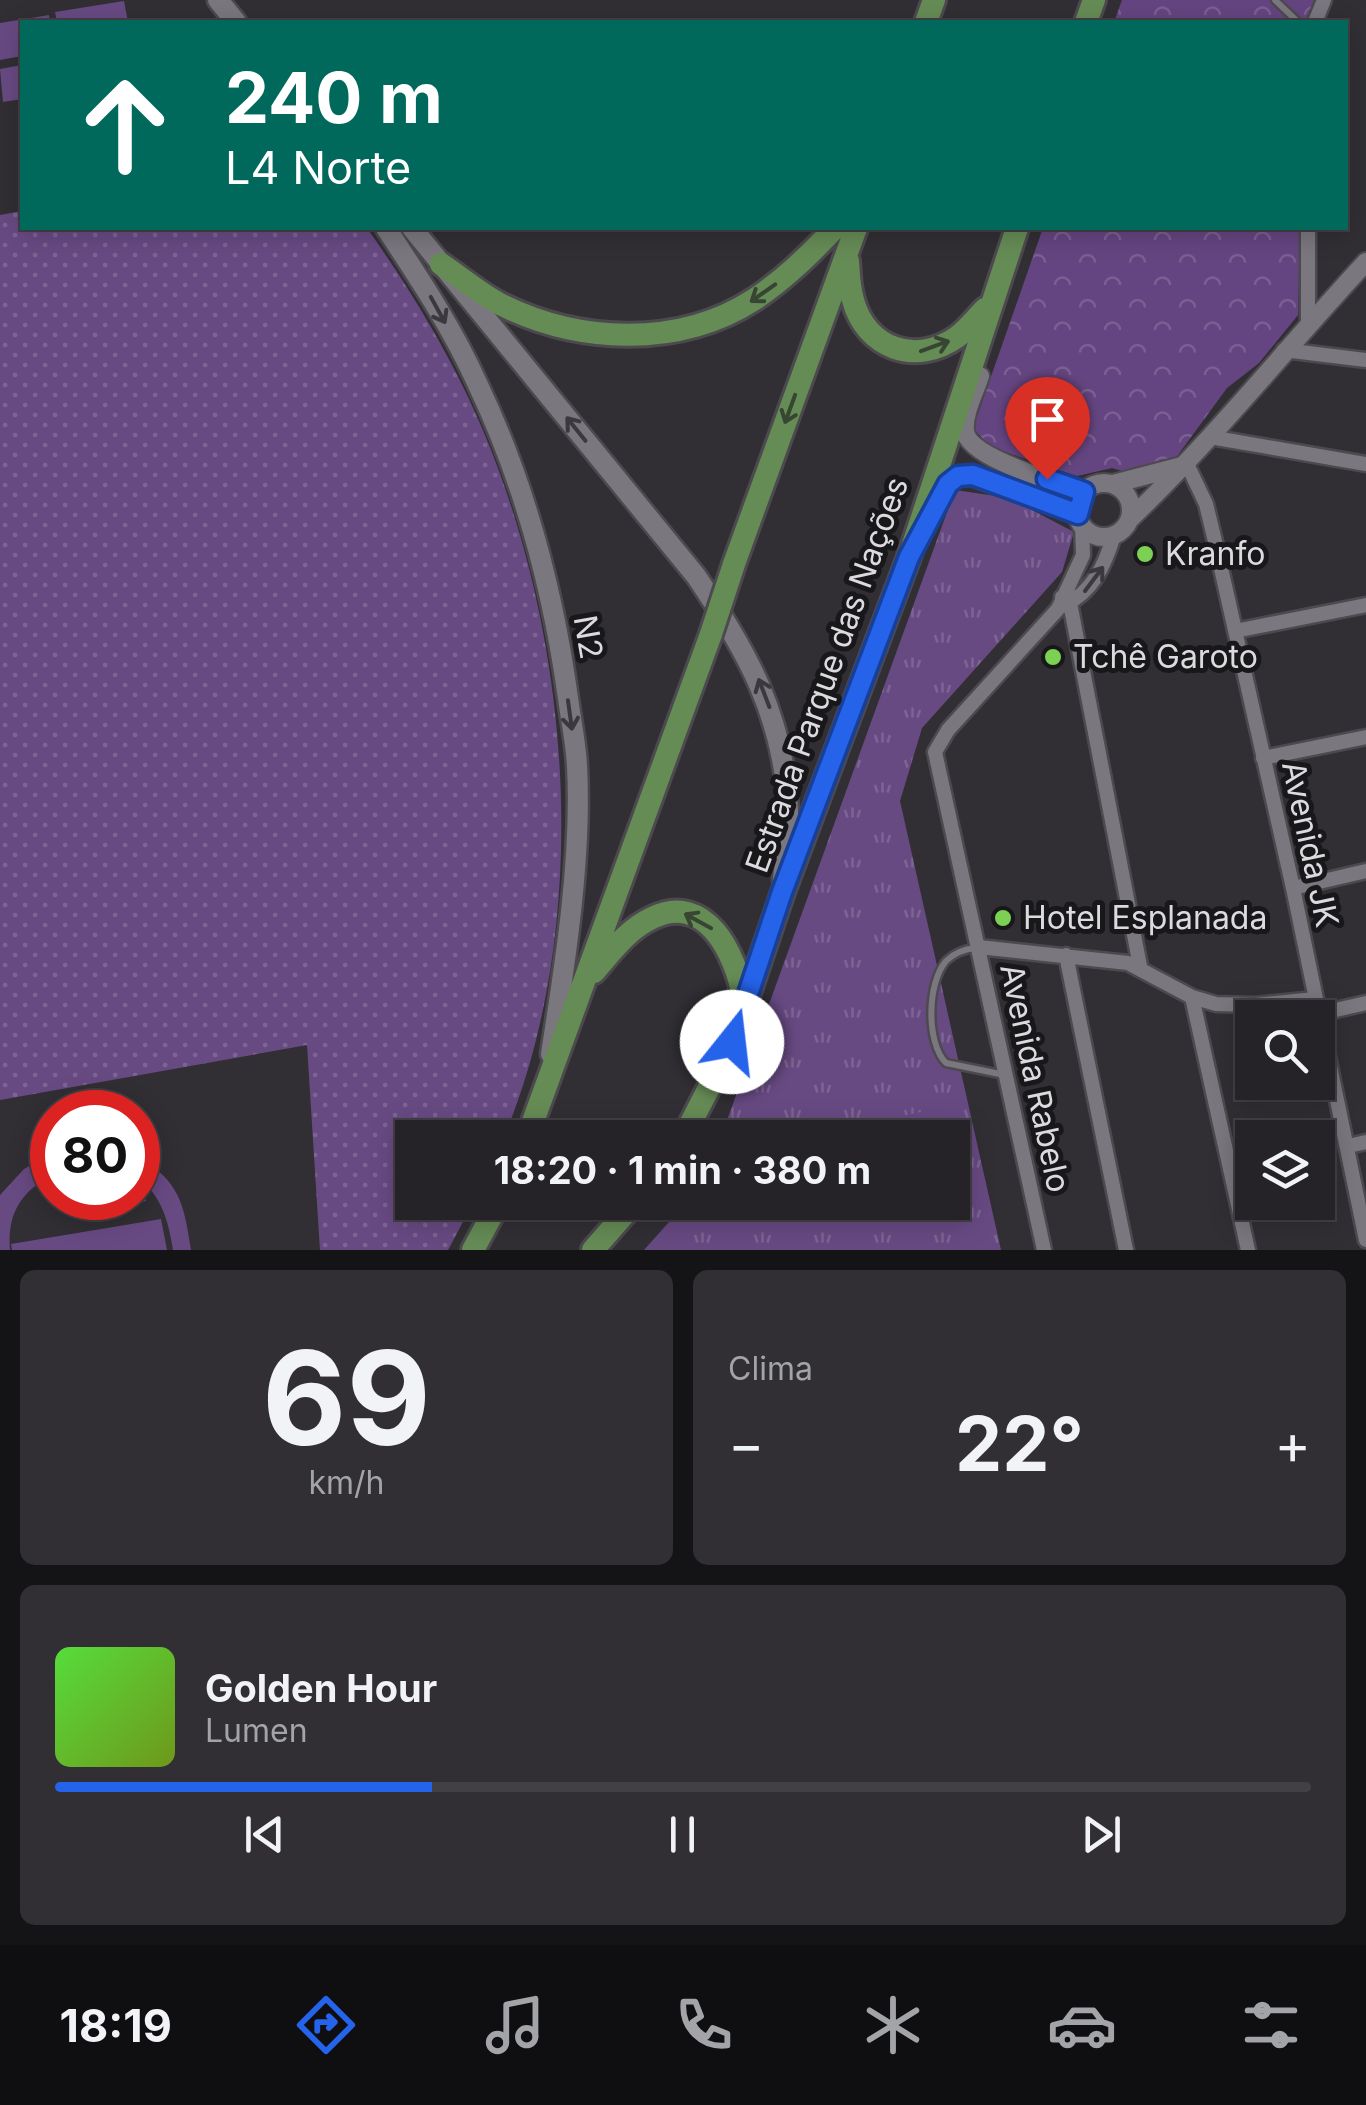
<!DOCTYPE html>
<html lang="pt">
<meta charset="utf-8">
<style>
:root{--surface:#252327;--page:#312f33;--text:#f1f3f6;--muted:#a3a4a7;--line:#424044;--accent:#2563eb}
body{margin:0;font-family:Inter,sans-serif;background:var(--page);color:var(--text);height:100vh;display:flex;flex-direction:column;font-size:38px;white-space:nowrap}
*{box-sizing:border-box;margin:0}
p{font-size:32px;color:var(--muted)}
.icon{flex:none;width:55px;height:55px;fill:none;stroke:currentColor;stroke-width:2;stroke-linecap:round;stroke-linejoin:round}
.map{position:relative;height:1250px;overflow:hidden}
.drawer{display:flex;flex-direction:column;gap:20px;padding:20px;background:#141315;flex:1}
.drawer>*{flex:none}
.top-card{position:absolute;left:20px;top:20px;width:1328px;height:210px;border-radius:0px;box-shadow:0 5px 25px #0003,0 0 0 2px var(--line);background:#00695c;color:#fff;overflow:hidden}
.fabs{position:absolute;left:1235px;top:1000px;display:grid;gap:20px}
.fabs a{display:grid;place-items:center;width:100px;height:100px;border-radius:0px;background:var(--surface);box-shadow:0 5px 25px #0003,0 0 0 2px var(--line);font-size:50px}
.speed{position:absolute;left:30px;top:1090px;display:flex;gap:20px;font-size:50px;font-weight:700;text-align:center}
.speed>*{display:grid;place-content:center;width:130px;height:130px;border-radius:50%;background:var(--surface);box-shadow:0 5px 25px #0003,0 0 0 2px var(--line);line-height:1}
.speed .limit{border:15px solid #d22;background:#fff;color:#111}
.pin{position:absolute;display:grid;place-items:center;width:85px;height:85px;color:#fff;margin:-102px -42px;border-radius:50% 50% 50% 0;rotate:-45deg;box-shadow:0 0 10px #0007}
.pin .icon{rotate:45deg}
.me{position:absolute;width:110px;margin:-55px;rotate:16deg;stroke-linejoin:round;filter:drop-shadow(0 0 8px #0008)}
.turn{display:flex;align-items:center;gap:35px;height:210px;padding:0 40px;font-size:45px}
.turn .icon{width:130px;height:130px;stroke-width:2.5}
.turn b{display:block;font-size:70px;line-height:85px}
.big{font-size:75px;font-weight:700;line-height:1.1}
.drawer .tile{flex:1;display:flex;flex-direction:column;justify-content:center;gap:15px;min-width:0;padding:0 35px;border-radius:15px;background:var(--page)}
.drawer .dial{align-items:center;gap:0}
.dial b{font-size:130px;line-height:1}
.song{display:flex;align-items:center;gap:30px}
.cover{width:120px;height:120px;border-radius:15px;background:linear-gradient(135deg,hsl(110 70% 55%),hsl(80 70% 35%))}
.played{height:10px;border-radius:5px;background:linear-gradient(90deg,var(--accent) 30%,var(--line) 30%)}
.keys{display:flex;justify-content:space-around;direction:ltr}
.heat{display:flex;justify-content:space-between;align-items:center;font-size:55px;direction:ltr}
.drawer .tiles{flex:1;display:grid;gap:20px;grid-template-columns:1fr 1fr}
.tile:last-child{grid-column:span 2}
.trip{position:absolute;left:395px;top:1120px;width:575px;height:100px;border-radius:0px;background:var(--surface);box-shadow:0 5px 25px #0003,0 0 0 2px var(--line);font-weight:700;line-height:100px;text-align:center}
.tabs{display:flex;height:160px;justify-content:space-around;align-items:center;background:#0f0e10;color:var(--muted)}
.tabs .icon{width:70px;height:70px}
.tabs .on{color:var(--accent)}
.tabs b{font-size:45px;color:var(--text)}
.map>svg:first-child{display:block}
</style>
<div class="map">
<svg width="1366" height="1250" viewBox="0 0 1366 1250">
<defs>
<pattern id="grass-dots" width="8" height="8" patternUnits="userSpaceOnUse" patternTransform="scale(2.5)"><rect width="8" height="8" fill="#684a83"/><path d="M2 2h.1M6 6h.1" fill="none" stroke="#7d6494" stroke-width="1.8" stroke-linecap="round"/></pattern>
<pattern id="forest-crowns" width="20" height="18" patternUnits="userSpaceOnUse" patternTransform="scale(2.5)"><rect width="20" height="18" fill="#654581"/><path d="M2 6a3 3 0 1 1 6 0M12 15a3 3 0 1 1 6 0" fill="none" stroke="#7a5f92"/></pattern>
<pattern id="park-tufts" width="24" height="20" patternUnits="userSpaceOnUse" patternTransform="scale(2.5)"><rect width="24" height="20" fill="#684a83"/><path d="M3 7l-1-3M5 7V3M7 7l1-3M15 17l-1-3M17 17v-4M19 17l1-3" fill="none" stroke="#7d6494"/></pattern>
</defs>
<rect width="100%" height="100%" fill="#312f34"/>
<path fill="url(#grass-dots)" d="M22 211V228H367C405 282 440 338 468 397 571 614 597 914 504 1137L412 1138V1202L473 1203 448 1250H320L307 1045 0 1100V215Z"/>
<path fill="url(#forest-crowns)" d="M1122 0H1319L1311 22H1114Z
M1043 228H1300L1298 315 1259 363 1227 388 1175 459 1144 471 1129 473 1112 468 1077 476 990 447 973 428Z"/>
<path fill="url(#park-tufts)" d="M955 490 1009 498 1074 532 1062 572 922 728 900 801 1001 1250H644L686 1203 952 1202V1138L721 1137Z"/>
<path fill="#684a83" d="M124 1 128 22H57L55 12Z
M49 15 50 22H22V56L0 60V23Z
M22 65V99L3 102 0 69Z
M955 1104 970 1166 953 1170 952 1138 876 1137 873 1123Z
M52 1153V1187L50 1176C20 1193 7 1215 10 1250H0V1195L24 1169Z
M138 1156C180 1182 184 1204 191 1250H173C168 1219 162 1198 138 1176Z
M138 1181 146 1201 80 1212 79 1198H138Z
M161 1219 167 1250H12L11 1244Z"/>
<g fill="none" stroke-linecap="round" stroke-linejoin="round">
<g stroke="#4c4a4e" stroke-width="11">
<path id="service" d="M1275 0 1298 22
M976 948C965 949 954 953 946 961 927 983 926 1043 946 1063L1005 1075"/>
</g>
<g stroke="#4c4a4e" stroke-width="19">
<path id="minor" d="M1315 22 1324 0
M1308 325V228
M1284 350 1366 360
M1210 437 1366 464
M1187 464 1206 504 1214 537 1293 888 1366 1240
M1062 597 1070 603 1140 966
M1063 606C1093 592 1105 565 1114 535
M1235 631 1366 605
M1263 758 1366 737
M1293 888 1366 871
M979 947 1128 963 1192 997 1216 1004 1255 1005 1315 999
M1066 955 1126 1250
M1192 997 1248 1250
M1318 1014 1366 1003
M1348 1146 1366 1142
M1044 1250 935 752 948 730 1058 609 1083 555 1082 525"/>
</g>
<g stroke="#4c4a4e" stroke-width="22">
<path id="tertiary" d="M980 376C975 392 963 414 965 431 968 458 1059 483 1084 492
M1077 510a27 27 0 1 1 54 0a27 27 0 1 1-54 0Z
M1113 484 1182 466
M931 517C940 499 945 478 967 475L1077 514
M1130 519C1214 439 1287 347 1366 262"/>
</g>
<g stroke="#4c4a4e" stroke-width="25">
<path id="secondary" d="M218 0 236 22
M386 228C419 278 453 329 478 385 525 484 553 590 568 698 571 721 576 744 577 766 582 857 565 964 551 1054
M412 228 696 576C747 651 784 717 788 810 789 833 785 857 783 880"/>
</g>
<g stroke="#4c4a4e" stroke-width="28">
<path id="trunk" d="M926 22 934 0
M1086 22 1094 0
M848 261C849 274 849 287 853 300 866 349 916 366 957 337 968 329 976 318 985 309
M441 264C459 276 478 292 498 303 576 343 678 349 755 299 785 279 810 254 835 228
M734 564 856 228
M594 972C611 952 628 929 652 918 706 891 736 955 743 997
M527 1138 711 634
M683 1138 732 1043 783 892 909 557 1017 228
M473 1250 499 1202
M593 1250 635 1202"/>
</g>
<use href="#service" stroke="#7a777e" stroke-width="6"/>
<use href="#minor" stroke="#7a777e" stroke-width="14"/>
<use href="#tertiary" stroke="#7a777e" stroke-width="18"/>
<use href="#secondary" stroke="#7a777e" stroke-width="20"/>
<use href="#trunk" stroke="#668c56" stroke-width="22"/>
<g stroke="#4c4a4e" stroke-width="28" stroke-linecap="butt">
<path id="trunk-bridge" d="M711 634 734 564"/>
</g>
<use href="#trunk-bridge" stroke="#668c56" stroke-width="22"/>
</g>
<defs><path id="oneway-shaft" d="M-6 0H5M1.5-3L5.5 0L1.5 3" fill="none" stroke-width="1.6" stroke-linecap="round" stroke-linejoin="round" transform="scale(2.5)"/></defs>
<g stroke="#374632">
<use href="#oneway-shaft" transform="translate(763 293) rotate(145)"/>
<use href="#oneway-shaft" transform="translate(935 346) rotate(-20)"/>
<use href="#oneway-shaft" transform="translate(790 409) rotate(110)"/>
<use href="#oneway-shaft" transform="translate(698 921) rotate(-151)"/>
</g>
<g stroke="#3a393d">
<use href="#oneway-shaft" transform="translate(438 310) rotate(61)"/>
<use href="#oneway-shaft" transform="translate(576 429) rotate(-129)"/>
<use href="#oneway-shaft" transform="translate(1094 579) rotate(-53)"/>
<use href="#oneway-shaft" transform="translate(764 693) rotate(-111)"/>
<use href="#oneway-shaft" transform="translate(570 715) rotate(82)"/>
</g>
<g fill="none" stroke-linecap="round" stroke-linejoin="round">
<g stroke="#184099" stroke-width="25">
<path id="route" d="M732 1042 782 892 909 557 948 484 958 476 973 475 1078 514 1084 492 1047 479"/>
</g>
<use href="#route" stroke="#2563eb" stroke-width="18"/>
</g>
<g fill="#7cd155" stroke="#18171a" stroke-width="4">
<circle cx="1145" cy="554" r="10"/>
<circle cx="1053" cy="657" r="10"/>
<circle cx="1003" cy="918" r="10"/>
</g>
<g text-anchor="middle" stroke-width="10" stroke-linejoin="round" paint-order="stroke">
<g font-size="32" fill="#dcdade" stroke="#18171a" text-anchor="start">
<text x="1165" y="565">Kranfo</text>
<text x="1073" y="668">Tchê Garoto</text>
<text x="1023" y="929">Hotel Esplanada</text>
</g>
<g font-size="32" fill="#dcdade" stroke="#18171a">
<text transform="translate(588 637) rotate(80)" y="11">N2</text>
<text transform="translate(827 675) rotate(-70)" y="11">Estrada Parque das Nações</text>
<text transform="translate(1310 844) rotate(78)" y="11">Avenida JK</text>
<text transform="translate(1035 1078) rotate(78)" y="11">Avenida Rabelo</text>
</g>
</g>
</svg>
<div class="fabs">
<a><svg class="icon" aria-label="search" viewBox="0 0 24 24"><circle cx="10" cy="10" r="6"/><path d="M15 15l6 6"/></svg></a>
<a><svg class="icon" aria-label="layers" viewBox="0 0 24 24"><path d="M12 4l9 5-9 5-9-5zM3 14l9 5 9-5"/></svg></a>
</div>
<div class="speed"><div class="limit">80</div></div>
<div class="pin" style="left:1047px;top:479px;background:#d93025"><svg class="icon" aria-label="arrive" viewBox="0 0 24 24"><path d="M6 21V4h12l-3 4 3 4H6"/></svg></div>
<svg class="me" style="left:732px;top:1042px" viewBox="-20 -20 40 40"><circle r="19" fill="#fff"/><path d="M0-13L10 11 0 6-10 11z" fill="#2563eb"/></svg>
<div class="trip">18:20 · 1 min · 380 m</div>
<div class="top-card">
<div class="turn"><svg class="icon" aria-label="ahead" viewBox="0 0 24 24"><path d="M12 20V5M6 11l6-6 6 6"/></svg><div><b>240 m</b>L4 Norte</div></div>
</div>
</div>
<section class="drawer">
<div class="tiles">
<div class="tile dial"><b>69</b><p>km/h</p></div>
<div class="tile"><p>Clima</p>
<div class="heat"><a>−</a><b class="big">22°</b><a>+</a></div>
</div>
<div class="tile">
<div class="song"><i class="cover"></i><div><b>Golden Hour</b><p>Lumen</p></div></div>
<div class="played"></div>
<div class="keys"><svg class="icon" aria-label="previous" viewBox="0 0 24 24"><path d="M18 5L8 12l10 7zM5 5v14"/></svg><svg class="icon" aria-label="pause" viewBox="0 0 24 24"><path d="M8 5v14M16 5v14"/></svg><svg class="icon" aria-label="next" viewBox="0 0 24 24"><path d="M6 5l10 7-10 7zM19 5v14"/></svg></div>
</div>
</div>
</section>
<nav class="tabs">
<b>18:19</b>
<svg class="icon on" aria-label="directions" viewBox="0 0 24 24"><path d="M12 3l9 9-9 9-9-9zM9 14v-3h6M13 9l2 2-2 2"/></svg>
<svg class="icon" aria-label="music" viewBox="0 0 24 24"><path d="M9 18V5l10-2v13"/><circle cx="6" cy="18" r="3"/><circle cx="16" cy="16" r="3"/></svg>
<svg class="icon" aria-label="phone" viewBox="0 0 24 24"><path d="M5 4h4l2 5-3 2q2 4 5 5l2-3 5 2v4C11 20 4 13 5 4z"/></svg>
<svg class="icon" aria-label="climate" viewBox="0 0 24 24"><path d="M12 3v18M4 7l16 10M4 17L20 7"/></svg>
<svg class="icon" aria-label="car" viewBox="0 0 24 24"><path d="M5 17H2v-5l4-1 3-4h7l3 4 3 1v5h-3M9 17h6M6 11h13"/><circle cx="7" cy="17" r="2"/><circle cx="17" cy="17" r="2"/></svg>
<svg class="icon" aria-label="filters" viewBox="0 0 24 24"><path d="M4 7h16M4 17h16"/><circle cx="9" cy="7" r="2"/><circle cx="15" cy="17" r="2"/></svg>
</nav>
